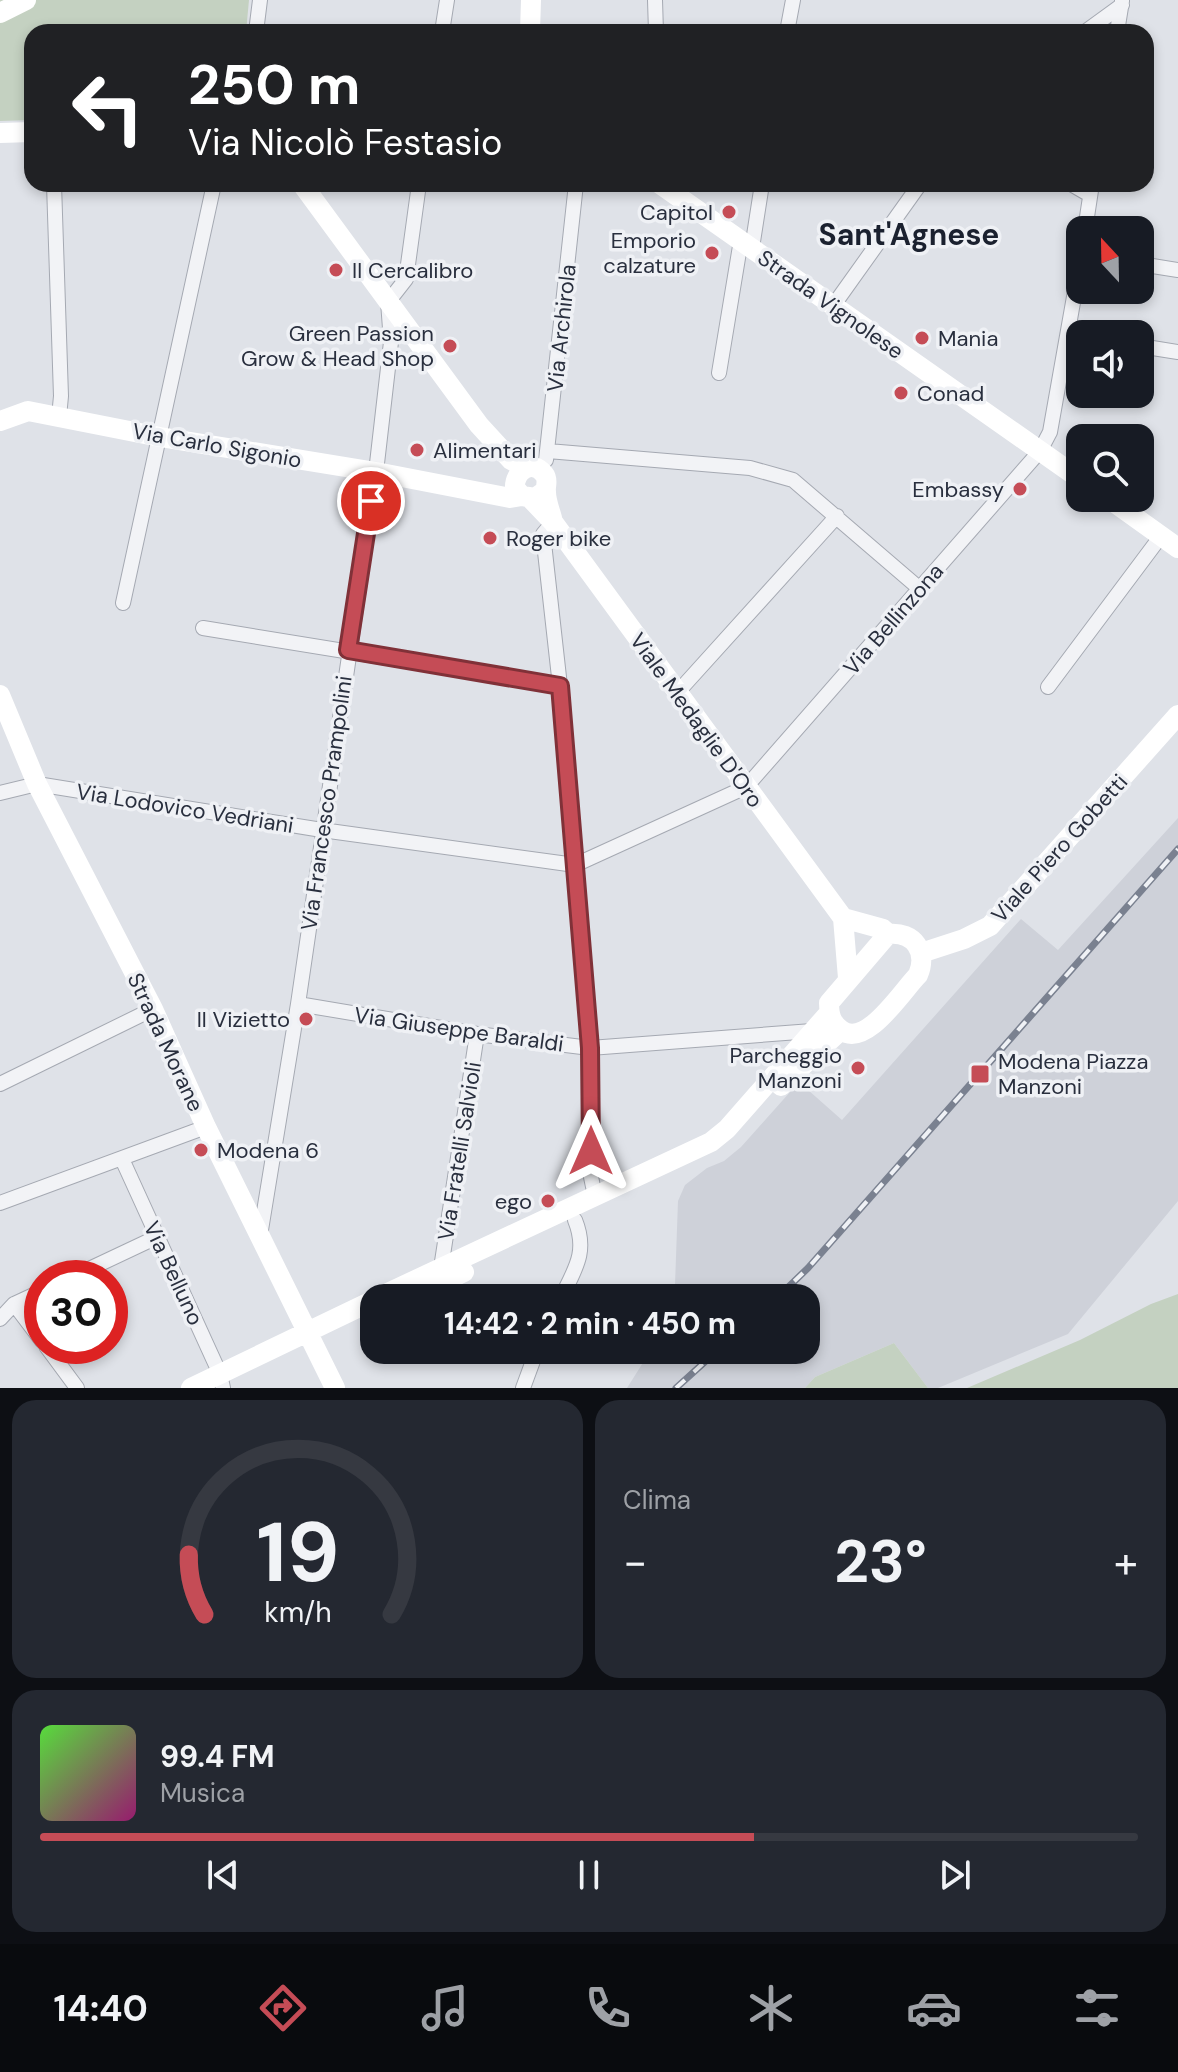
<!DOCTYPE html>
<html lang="it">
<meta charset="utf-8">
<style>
:root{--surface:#171b24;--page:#242831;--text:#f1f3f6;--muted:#9ea1a6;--line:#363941;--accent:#c54c56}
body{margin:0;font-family:"DM Sans",sans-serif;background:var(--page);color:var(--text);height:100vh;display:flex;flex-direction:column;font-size:30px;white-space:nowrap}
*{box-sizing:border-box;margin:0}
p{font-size:26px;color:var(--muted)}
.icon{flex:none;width:44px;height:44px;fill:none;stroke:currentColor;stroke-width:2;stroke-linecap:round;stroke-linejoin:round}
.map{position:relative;height:1388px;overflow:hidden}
.details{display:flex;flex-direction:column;gap:12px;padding:12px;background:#0d0f14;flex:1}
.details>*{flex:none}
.banner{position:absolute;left:24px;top:24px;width:1130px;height:168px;border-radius:24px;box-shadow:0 4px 12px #0003;background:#202124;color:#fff;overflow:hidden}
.needle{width:52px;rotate:338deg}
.controls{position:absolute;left:1066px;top:216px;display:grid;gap:16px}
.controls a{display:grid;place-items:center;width:88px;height:88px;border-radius:16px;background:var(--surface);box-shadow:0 4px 12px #0003;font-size:40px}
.speed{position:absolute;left:24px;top:1260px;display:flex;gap:16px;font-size:40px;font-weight:700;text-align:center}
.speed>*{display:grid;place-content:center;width:104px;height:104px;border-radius:50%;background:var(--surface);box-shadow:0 4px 12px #0003;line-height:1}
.speed .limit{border:12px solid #d22;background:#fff;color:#111}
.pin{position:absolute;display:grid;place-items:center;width:68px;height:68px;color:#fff;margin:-34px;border:4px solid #fff;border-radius:50%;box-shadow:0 2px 8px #0007}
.me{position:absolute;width:88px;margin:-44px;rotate:0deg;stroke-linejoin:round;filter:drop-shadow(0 0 6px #0008)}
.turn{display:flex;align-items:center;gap:28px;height:168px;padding:0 32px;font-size:36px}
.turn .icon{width:104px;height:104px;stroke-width:2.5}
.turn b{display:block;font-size:56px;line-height:68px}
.big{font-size:60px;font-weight:700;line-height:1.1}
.details .card{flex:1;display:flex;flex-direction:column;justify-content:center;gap:12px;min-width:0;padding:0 28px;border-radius:24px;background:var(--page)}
.details .dial{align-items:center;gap:0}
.dial svg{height:208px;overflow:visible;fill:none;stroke:var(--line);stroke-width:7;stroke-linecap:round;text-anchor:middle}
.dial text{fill:var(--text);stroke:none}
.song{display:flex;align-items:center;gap:24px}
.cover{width:96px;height:96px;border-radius:12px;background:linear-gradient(135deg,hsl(110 70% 55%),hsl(320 70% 35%))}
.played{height:8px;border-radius:4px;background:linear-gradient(90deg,var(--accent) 65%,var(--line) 65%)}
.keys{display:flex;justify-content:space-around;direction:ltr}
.heat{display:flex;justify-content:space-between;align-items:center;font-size:44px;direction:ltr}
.details .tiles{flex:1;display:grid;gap:12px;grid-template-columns:1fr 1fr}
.card:last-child{grid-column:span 2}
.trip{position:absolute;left:360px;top:1284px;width:460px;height:80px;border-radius:24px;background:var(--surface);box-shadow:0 4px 12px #0003;font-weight:700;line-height:80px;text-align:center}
.tab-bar{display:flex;height:128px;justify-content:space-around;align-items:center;background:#090b0e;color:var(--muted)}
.tab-bar .icon{width:56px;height:56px}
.tab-bar .selected{color:var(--accent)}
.tab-bar b{font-size:36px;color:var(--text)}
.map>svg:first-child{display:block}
</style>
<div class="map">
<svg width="1178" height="1388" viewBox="0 0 1178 1388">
<rect width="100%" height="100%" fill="#dfe2e8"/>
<path fill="#ced1d9" d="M1178 818V1201L1068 1334 938 1388H928L894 1343 815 1377 805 1388H627L651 1350H806V1298H672L675 1285 678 1201 685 1185 707 1168 724 1161 741 1147 799 1082 842 1120 1021 919 1058 950Z"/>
<path fill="#c4d1c1" d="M0 0H249L246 32H32V120L0 121Z
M1178 1294V1388H967L1080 1340 1151 1304Z
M894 1343 928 1388H805L815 1377Z"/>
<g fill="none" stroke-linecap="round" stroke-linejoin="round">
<g stroke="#a5a9b2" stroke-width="16">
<path id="street" d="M655 0 656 32
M256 32 260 0
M442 32 447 0
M787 32 793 0
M1085 32 1122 5
M1117 32 1122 1
M54 184 61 396 59 417
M1071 184 1090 195
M1085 230 1092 184
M752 248 762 184
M1140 264 1178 270
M833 306 920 184
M1140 346 1178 352
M719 373 741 240
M548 451 750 468 793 480 920 589
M546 460 576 184
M553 522 543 534 560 686 590 1048 591 1177 595 1196
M123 603 214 184
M203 628 560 686
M1048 687 1161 536
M677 693 837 516
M0 793 37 784 322 830 575 865 746 787 1040 451 1050 432 1080 263
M298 1004 477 1034 590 1048 812 1031
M0 1084 153 1009
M122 1159 220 1374 223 1388
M0 1203 206 1127
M260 1236 298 1004 376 472 391 342 388 302 406 279 419 184
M441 1268 477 1034
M70 1278 157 1237
M561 1298C575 1269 588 1252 575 1220
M14 1304 42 1341
M0 1319 14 1304 42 1291
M46 1346 77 1388
M523 1388 537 1350"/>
</g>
<use href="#street" stroke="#f2f3f6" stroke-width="14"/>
<path stroke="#fff" stroke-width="20" d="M0 13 26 0
M530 32 531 0
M0 133 32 132
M302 184 479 425 511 460 526 468
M660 184 1080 479
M0 421 28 411 160 437 376 472 510 498 522 496
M545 491 535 498 522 496 515 488C514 472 532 458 544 474 549 480 545 486 546 492 546 501 550 510 552 518
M1108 498 1178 548
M531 499 553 522 843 918 848 978
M0 695 37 784 153 1009 206 1127 335 1388
M843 918 883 929 888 934
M888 934C914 931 928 952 918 975 902 991 866 1049 841 1030 831 1023 829 1014 829 1003Z
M921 953 964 939 990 926 1178 715
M781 1086 841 1030
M377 1298 711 1142 727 1129 829 1013
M410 1298 464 1272
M191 1388 374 1300"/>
<g stroke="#7a8190" stroke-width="7">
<path id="rail" d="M777 1298 808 1268 1178 849
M676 1388 718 1350"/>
</g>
<use href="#rail" stroke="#eff1f5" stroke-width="4" stroke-dasharray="12" stroke-linecap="butt"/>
</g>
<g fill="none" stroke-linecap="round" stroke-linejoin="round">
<g stroke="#803138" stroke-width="20">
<path id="route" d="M371 501 348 650 560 686 590 1048 591 1151"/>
</g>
<use href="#route" stroke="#c54c56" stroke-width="14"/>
</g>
<g fill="#c54c56" stroke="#eff1f5" stroke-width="3">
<circle cx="729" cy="212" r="8"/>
<circle cx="712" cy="253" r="8"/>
<circle cx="336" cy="270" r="8"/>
<circle cx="922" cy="338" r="8"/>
<circle cx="450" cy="346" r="8"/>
<circle cx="901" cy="393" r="8"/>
<circle cx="417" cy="450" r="8"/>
<circle cx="1020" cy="489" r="8"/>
<circle cx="490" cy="538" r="8"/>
<circle cx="306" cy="1019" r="8"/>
<circle cx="858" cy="1068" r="8"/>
<rect x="970" y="1064" width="20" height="20" rx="4"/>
<circle cx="201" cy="1150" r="8"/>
<circle cx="548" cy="1201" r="8"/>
</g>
<g text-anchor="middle" stroke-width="7" stroke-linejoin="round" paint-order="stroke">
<g font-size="22" fill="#292f3e" stroke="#eff1f5" text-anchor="end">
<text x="713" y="220">Capitol</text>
<text x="696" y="248">Emporio<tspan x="696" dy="25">calzature</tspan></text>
<text x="352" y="278" text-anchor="start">Il Cercalibro</text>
<text x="434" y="341">Green Passion<tspan x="434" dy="25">Grow &amp; Head Shop</tspan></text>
<text x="938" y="346" text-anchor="start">Mania</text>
<text x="917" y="401" text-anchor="start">Conad</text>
<text x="433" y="458" text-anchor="start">Alimentari</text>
<text x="1004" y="497">Embassy</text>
<text x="506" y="546" text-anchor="start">Roger bike</text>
<text x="290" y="1027">Il Vizietto</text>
<text x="842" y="1063">Parcheggio<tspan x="842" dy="25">Manzoni</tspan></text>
<text x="998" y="1069" text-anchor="start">Modena Piazza<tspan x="998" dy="25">Manzoni</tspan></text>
<text x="217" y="1158" text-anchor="start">Modena 6</text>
<text x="532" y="1209">ego</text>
</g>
<g font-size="22" fill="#292f3e" stroke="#eff1f5">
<text transform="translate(831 304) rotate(35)" y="8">Strada Vignolese</text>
<text transform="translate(561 328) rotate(-84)" y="8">Via Archirola</text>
<text transform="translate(217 445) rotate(10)" y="8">Via Carlo Sigonio</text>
<text transform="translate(893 619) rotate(-49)" y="8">Via Bellinzona</text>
<text transform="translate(697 720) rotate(54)" y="8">Viale Medaglie D'Oro</text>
<text transform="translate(326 803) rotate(-82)" y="8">Via Francesco Prampolini</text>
<text transform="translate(185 808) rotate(9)" y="8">Via Lodovico Vedriani</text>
<text transform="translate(1059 848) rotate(-48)" y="8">Viale Piero Gobetti</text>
<text transform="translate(459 1029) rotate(8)" y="8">Via Giuseppe Baraldi</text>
<text transform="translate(166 1042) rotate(65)" y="8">Strada Morane</text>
<text transform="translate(459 1151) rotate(-81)" y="8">Via Fratelli Salvioli</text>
<text transform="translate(174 1273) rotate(65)" y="8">Via Belluno</text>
</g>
<g font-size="30" font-weight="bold" fill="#1b212f" stroke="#eff1f5">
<text x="909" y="245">Sant'Agnese</text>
</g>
</g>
</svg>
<div class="controls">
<a><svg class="needle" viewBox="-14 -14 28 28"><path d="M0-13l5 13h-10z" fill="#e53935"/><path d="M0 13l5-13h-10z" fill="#9ea1a6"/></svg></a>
<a><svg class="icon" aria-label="sound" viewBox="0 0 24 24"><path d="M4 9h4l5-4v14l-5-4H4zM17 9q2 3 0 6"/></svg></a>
<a><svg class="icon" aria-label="search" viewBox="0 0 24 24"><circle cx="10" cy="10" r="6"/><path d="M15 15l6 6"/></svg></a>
</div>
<div class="speed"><div class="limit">30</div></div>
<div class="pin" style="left:371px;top:501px;background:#d93025"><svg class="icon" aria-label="arrive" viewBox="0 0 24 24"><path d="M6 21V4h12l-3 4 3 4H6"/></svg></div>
<svg class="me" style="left:591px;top:1151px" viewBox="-20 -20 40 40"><path d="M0-17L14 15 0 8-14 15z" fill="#c54c56" stroke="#fff" stroke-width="4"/></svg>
<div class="trip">14:42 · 2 min · 450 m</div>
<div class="banner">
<div class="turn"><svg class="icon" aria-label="left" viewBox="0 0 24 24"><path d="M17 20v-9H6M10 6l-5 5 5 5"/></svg><div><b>250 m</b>Via Nicolò Festasio</div></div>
</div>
</div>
<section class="details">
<div class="tiles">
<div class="card dial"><svg viewBox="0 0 100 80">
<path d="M14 69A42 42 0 1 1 86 69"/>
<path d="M14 69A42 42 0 0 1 8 46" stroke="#c54c56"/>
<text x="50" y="56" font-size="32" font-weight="700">19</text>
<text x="50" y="72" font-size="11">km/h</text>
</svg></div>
<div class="card"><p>Clima</p>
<div class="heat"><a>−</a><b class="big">23°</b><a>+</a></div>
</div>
<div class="card">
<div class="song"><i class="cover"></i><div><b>99.4 FM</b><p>Musica</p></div></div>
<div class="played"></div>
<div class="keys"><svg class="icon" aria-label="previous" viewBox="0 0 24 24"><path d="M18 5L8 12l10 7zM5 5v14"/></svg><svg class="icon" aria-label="pause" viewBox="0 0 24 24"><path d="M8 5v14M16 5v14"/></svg><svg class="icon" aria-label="next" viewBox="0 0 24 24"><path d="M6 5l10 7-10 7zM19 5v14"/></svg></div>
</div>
</div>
</section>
<nav class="tab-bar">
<b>14:40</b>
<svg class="icon selected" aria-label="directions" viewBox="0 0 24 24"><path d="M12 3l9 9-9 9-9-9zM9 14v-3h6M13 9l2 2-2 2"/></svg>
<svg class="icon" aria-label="music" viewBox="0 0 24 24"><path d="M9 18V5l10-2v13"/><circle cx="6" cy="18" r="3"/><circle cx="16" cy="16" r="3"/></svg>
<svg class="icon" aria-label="phone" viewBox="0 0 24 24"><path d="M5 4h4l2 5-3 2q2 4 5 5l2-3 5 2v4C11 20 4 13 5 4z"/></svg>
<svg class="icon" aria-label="climate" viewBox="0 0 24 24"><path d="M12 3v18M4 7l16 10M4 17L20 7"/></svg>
<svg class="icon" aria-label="car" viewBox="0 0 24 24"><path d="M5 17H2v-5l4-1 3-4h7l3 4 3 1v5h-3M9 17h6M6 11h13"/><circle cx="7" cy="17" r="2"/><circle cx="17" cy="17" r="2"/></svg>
<svg class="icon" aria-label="filters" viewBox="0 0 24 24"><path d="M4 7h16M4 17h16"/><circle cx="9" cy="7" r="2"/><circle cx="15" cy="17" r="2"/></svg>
</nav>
